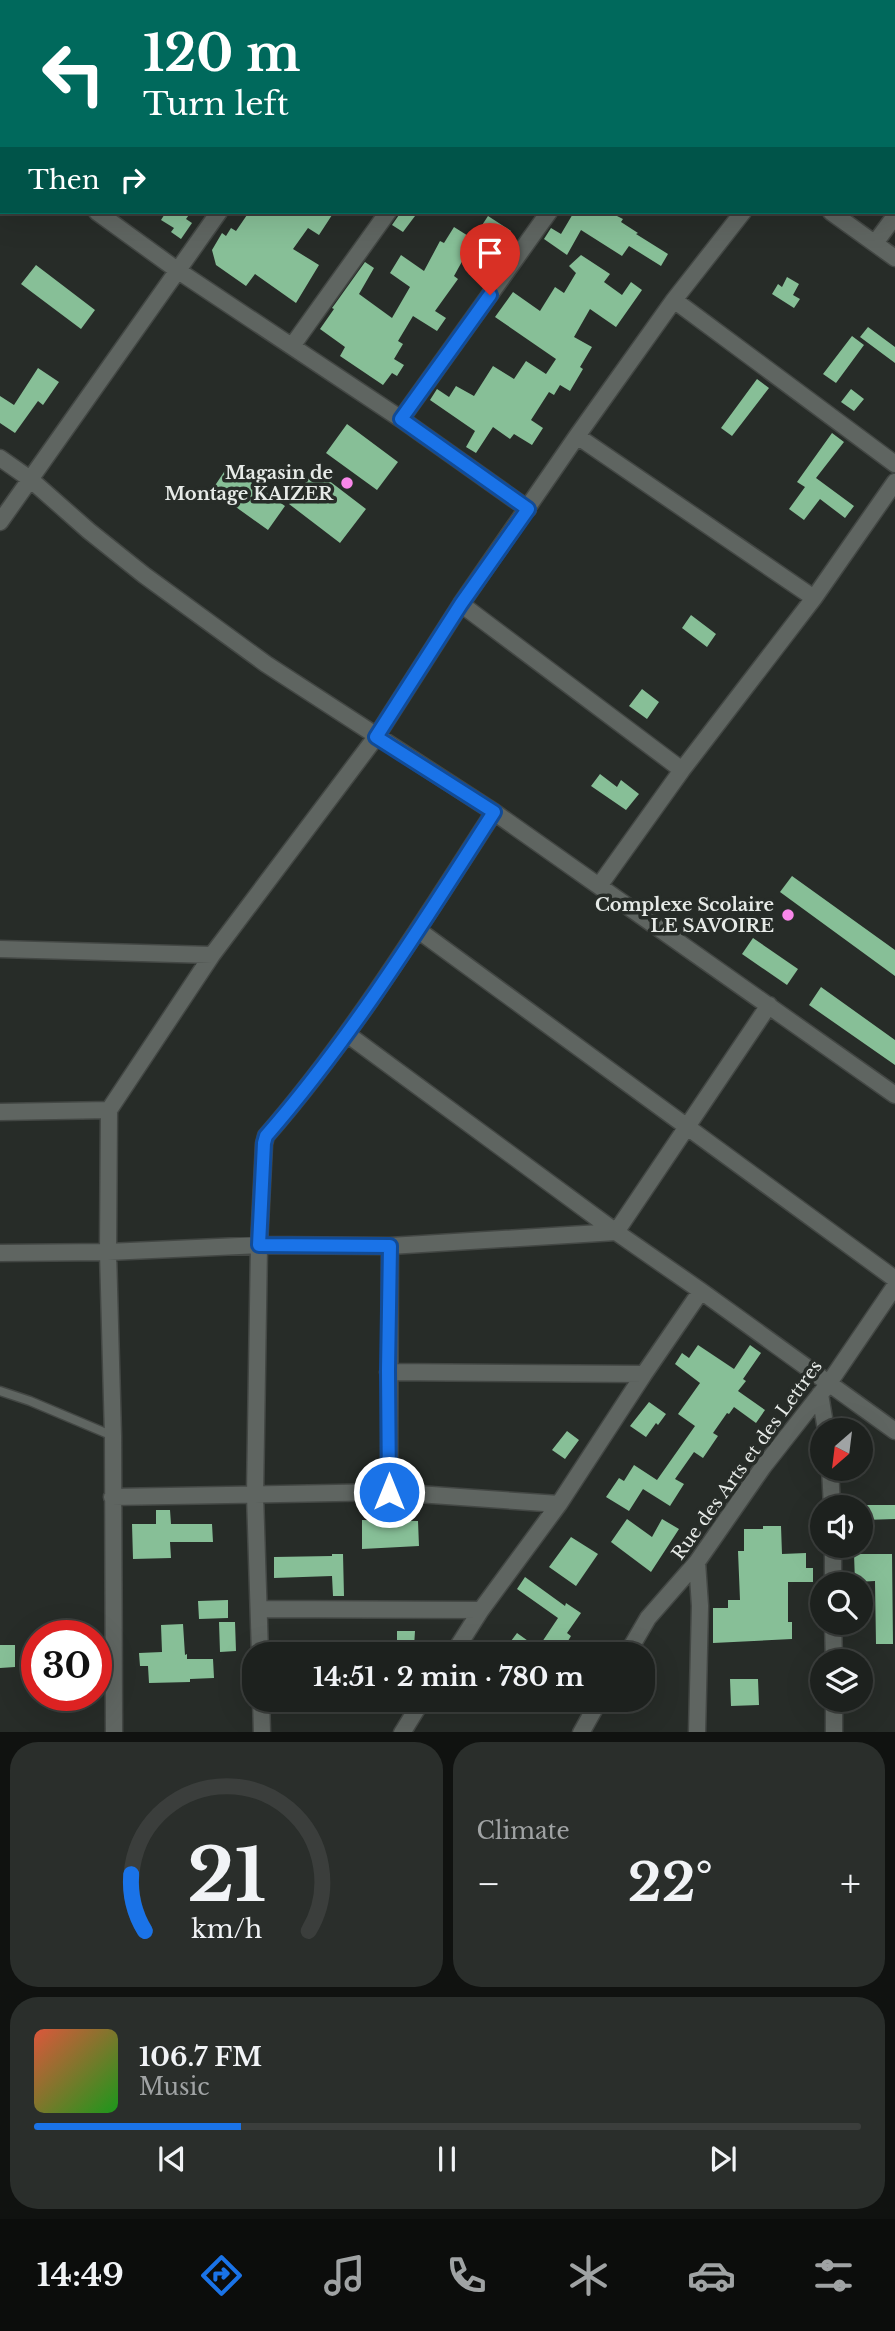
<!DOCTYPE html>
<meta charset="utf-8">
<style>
:root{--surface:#1d211e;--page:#2a2e2b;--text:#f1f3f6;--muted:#a0a3a4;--line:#3b3e3c;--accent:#1a73e8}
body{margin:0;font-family:"Libre Baskerville",serif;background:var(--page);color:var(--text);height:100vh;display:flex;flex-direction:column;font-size:26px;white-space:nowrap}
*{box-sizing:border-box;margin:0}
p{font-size:23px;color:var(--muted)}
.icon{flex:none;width:38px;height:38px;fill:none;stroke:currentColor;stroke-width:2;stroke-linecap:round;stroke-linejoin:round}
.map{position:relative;height:1732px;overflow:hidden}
.drawer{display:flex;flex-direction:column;gap:10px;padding:10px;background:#101210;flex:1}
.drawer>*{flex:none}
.top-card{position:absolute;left:0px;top:0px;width:896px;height:214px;box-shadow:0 7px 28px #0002,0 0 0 2px var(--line);background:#00695c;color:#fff;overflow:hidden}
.needle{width:46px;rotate:208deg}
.controls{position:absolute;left:810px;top:1418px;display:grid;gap:14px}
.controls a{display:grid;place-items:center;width:63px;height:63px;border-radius:50%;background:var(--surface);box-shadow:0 7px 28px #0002,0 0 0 2px var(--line);font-size:35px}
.speed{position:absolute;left:21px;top:1620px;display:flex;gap:14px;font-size:35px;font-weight:700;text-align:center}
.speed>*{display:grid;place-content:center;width:91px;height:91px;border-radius:50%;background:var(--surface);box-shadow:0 7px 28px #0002,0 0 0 2px var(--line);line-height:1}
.speed .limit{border:10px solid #d22;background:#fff;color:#111}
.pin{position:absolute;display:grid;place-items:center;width:60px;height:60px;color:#fff;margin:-72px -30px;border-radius:50% 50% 50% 0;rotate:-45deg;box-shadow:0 0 7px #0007}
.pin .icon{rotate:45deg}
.me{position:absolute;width:77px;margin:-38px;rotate:0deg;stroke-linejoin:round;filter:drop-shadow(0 0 5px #0008)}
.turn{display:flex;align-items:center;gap:24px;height:147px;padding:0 28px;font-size:32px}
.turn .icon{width:91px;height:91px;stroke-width:2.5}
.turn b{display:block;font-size:49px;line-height:60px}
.then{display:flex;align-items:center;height:66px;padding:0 28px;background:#0003;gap:14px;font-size:26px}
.big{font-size:52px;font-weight:800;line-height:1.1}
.drawer .widget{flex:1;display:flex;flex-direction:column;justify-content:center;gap:10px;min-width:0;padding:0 24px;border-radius:28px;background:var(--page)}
.drawer .dial{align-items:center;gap:0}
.dial svg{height:182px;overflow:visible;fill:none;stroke:var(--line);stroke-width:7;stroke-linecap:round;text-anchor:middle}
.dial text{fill:var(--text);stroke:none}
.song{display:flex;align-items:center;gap:21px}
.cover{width:84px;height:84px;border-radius:10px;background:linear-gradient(135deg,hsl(10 70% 55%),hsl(120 70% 35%))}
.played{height:7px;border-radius:4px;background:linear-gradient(90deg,var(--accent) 25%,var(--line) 25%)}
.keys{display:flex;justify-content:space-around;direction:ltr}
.heat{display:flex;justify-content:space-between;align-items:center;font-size:38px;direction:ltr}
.drawer .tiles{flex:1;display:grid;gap:10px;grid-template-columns:1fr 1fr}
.widget:last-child{grid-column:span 2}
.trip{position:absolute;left:242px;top:1642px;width:413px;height:70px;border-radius:28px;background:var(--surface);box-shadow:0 7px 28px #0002,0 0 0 2px var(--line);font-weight:800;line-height:70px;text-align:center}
.dock{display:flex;height:112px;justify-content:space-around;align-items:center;background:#0c0d0c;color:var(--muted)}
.dock .icon{width:49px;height:49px}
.dock .current{color:var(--accent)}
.dock b{font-size:32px;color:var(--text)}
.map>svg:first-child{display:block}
</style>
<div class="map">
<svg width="895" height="1733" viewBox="0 0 895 1733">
<rect width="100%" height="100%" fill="#272c28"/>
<path fill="#87bf97" d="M166 212H191L186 219 192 223 181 239 171 232 174 228 161 220Z
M249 212H334L319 235 308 228 293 249 319 265 296 303 255 274 246 286 216 265 212 250 222 233 226 236 231 228 236 231Z
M401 212H418L403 232 392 225Z
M574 212H609L623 219 621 222 638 233 636 234 668 254 661 266 629 246 622 256 581 230 567 255 544 239 551 228 561 234Z
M488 216 511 231 503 243 499 240 490 254 481 249 473 261 465 256 454 276 458 279 435 311 446 318 437 331 413 316 398 341 403 344 394 359 404 365 397 376 392 373 383 385 340 356 345 347 320 329 334 309 332 308 335 304 365 262 374 268 359 294 392 318 410 287 390 273 401 255 424 271 440 241 444 243 454 227 473 239Z
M581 255 610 274 604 282 622 295 631 282 642 290 616 327 590 309 574 337 592 347 580 367 583 369 570 391 560 385 554 395 549 392 531 420 543 428 532 445 514 434 510 439 493 427 476 453 466 447 475 431 430 400 437 389 449 397 456 386 474 396 493 366 514 379 526 361 546 374 556 359 495 317 513 292 540 311 555 287 564 293 576 273 569 266Z
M36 265 95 310 81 329 21 284Z
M787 277 799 284 793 295 800 299 794 308 772 294 778 284 782 287Z
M868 327 895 347V363L860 337Z
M852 336 864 345 836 383 823 374Z
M38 368 59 382 43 405 38 401 15 433 0 423V396L14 405Z
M757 379 769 388 732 436 721 428Z
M851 389 864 399 854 411 841 402Z
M347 424 398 462 377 490 326 453Z
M832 433 844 442 816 478 854 506 845 518 820 499 804 520 789 509 805 487 797 482Z
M228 466 285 506 268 530 212 490Z
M315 470 366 509 340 543 289 504Z
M691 615 716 634 707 647 682 628Z
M642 689 659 702 647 719 629 706Z
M600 774 617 787 621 780 639 794 626 810 591 786Z
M792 876 895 950V976L780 892Z
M753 938 798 969 787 985 742 954Z
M821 987 895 1040V1065L809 1005Z
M698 1345 734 1369 750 1345 761 1353 743 1379 746 1381 738 1391 765 1410 756 1423 734 1407 729 1414 727 1413 713 1433 718 1436 703 1458 694 1452 675 1479 684 1484 670 1506 643 1489 629 1511 606 1497 619 1478 624 1481 634 1465 657 1480 695 1426 678 1414 700 1383 675 1364 682 1353 689 1358Z
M649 1402 666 1414 658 1425 656 1423 646 1437 630 1426Z
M567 1431 579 1440 565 1459 552 1450Z
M865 1505H895V1519L865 1520Z
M156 1510H170L171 1524H212L213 1542H170L171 1558 133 1559 132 1524H156Z
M627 1519 652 1537 662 1519 679 1529 651 1572 611 1542Z
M362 1520 418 1521 419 1546 362 1549Z
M763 1526H781L782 1554 806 1553V1568H813V1582H788V1622H792V1639L713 1643V1608H728V1600H740L738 1551H744V1529H763Z
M571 1537 598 1554 576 1586 549 1567Z
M332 1554H343L344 1596H333L332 1576 274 1578V1557L332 1556Z
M854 1554H892L893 1644H876L875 1581 855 1582Z
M525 1577 565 1606 566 1603 581 1613 567 1633 571 1636 560 1654H512L505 1649 517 1633 538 1648 558 1618 517 1589Z
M228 1600V1618L199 1619 198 1601Z
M219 1622H235L236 1651 220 1652Z
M183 1624 185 1655 187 1654V1659H213L214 1678 190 1679V1682L149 1683 148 1666H140L139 1653 162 1652 161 1625Z
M397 1631H415L414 1647H397Z
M0 1645H15V1667L0 1668Z
M730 1679H758L759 1705 731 1706Z"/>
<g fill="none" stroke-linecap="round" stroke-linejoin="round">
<g stroke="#434744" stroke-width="11">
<path id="service" d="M0 1391 30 1401 113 1436"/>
</g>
<g stroke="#434744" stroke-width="19">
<path id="minor" d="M540 0 542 2
M370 2 372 0
M701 2 702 0
M894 7 895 6
M0 142 2 144
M97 212 177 270 401 419 528 509
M831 212 895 258
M875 243 895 216
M674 300 895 464
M292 346 388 212
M401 419 549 212
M577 436 814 598
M0 458 30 479 89 531 144 575 266 664 494 812 895 1095
M0 522 219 212
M461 604 682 770
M599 886 682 770 814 598 895 482
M418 930 895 1279
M0 949 212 955
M347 1034 616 1232 701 1291 895 1431
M0 1112 109 1110
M0 1253 108 1252 259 1245 390 1246 616 1232 769 1005
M388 1372 644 1374
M820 1394 826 1430
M830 1468 832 1507
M389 1492 390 1246
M112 1497 389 1492 559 1504
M833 1545V1584
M697 1562 700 1606 697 1733
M259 1609 481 1610
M833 1622 834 1661
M260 1654 255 1495 259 1245 264 1144 266 1136C353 1036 422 923 494 812
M453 1654 481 1610 559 1504 644 1374 701 1291
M627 1654 648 1618 697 1562 763 1467 829 1383 895 1286
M261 1699 262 1733
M834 1699V1733
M114 1733 113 1436 108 1252 109 1110 212 955 376 737 461 604 577 436 674 300 743 212
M402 1733 423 1699
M581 1733 600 1699"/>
</g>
<use href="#service" stroke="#5f6561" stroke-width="8"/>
<use href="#minor" stroke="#5f6561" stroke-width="16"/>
</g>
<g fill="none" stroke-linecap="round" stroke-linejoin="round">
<g stroke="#114b97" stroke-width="18">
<path id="route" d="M389 1492 388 1371 390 1246 259 1245 264 1143 266 1136C353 1036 423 923 494 812L376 737 461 604 528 509 401 419 490 295"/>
</g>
<use href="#route" stroke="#1a73e8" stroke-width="12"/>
</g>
<g fill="#f987e9" stroke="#272c28" stroke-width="2.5">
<circle cx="347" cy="483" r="7"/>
<circle cx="788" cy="915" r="7"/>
</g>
<g text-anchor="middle" stroke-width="7" stroke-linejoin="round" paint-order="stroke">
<g font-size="18" font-weight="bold" fill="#e6eae7" stroke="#272c28" text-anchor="end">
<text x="333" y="479">Magasin de<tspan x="333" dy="21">Montage KAIZER</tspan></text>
<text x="774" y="911">Complexe Scolaire<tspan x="774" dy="21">LE SAVOIRE</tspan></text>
</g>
<g font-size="18" fill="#e6eae7" stroke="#272c28">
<text transform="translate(747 1460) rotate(-54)" y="6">Rue des Arts et des Lettres</text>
</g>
</g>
</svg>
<div class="controls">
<a><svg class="needle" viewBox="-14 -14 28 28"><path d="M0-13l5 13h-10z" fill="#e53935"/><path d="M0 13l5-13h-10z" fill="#a0a3a4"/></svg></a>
<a><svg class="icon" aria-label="sound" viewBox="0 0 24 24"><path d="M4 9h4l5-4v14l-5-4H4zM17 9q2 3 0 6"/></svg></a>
<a><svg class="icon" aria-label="search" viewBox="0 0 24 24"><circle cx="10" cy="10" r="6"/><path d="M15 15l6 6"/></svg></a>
<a><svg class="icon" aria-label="layers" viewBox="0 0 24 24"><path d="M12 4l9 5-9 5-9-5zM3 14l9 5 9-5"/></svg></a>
</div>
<div class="speed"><div class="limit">30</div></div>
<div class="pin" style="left:490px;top:295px;background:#d93025"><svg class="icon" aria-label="arrive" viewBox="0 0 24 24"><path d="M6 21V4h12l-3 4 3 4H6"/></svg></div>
<svg class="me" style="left:389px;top:1492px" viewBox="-20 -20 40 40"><circle r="17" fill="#1a73e8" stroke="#fff" stroke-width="3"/><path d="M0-11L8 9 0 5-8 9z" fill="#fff"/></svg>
<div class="trip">14:51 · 2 min · 780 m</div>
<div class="top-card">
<div class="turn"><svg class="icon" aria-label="left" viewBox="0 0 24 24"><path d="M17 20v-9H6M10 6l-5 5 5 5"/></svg><div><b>120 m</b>Turn left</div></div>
<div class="then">Then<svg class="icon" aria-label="right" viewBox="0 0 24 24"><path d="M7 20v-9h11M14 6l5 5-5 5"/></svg></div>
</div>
</div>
<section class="drawer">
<div class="tiles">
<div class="widget dial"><svg viewBox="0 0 100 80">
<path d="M14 69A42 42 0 1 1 86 69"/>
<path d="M14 69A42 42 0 0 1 8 44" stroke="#1a73e8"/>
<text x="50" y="56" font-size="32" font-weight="700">21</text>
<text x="50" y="72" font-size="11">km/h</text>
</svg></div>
<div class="widget"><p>Climate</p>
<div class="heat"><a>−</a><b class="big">22°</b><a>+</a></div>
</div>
<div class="widget">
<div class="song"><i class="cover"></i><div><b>106.7 FM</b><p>Music</p></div></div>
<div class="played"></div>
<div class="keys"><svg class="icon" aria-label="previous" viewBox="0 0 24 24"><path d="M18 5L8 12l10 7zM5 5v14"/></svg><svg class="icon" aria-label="pause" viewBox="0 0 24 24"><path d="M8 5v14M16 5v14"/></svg><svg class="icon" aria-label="next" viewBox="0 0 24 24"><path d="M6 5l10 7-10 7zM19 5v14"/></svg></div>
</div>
</div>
</section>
<nav class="dock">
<b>14:49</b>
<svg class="icon current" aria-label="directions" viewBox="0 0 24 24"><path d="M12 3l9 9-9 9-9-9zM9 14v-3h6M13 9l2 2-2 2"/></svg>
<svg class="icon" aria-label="music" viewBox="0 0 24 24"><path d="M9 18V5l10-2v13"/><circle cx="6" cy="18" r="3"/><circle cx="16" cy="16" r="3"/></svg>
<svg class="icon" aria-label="phone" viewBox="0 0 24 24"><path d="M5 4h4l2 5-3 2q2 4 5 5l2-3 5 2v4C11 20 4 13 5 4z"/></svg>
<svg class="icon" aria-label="climate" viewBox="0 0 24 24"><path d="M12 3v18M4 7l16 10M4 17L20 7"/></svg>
<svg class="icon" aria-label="car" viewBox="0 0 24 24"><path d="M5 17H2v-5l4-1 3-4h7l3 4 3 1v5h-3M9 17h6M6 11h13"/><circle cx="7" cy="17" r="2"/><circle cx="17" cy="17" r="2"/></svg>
<svg class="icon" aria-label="filters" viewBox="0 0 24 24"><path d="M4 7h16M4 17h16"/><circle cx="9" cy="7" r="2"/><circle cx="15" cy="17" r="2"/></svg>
</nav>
